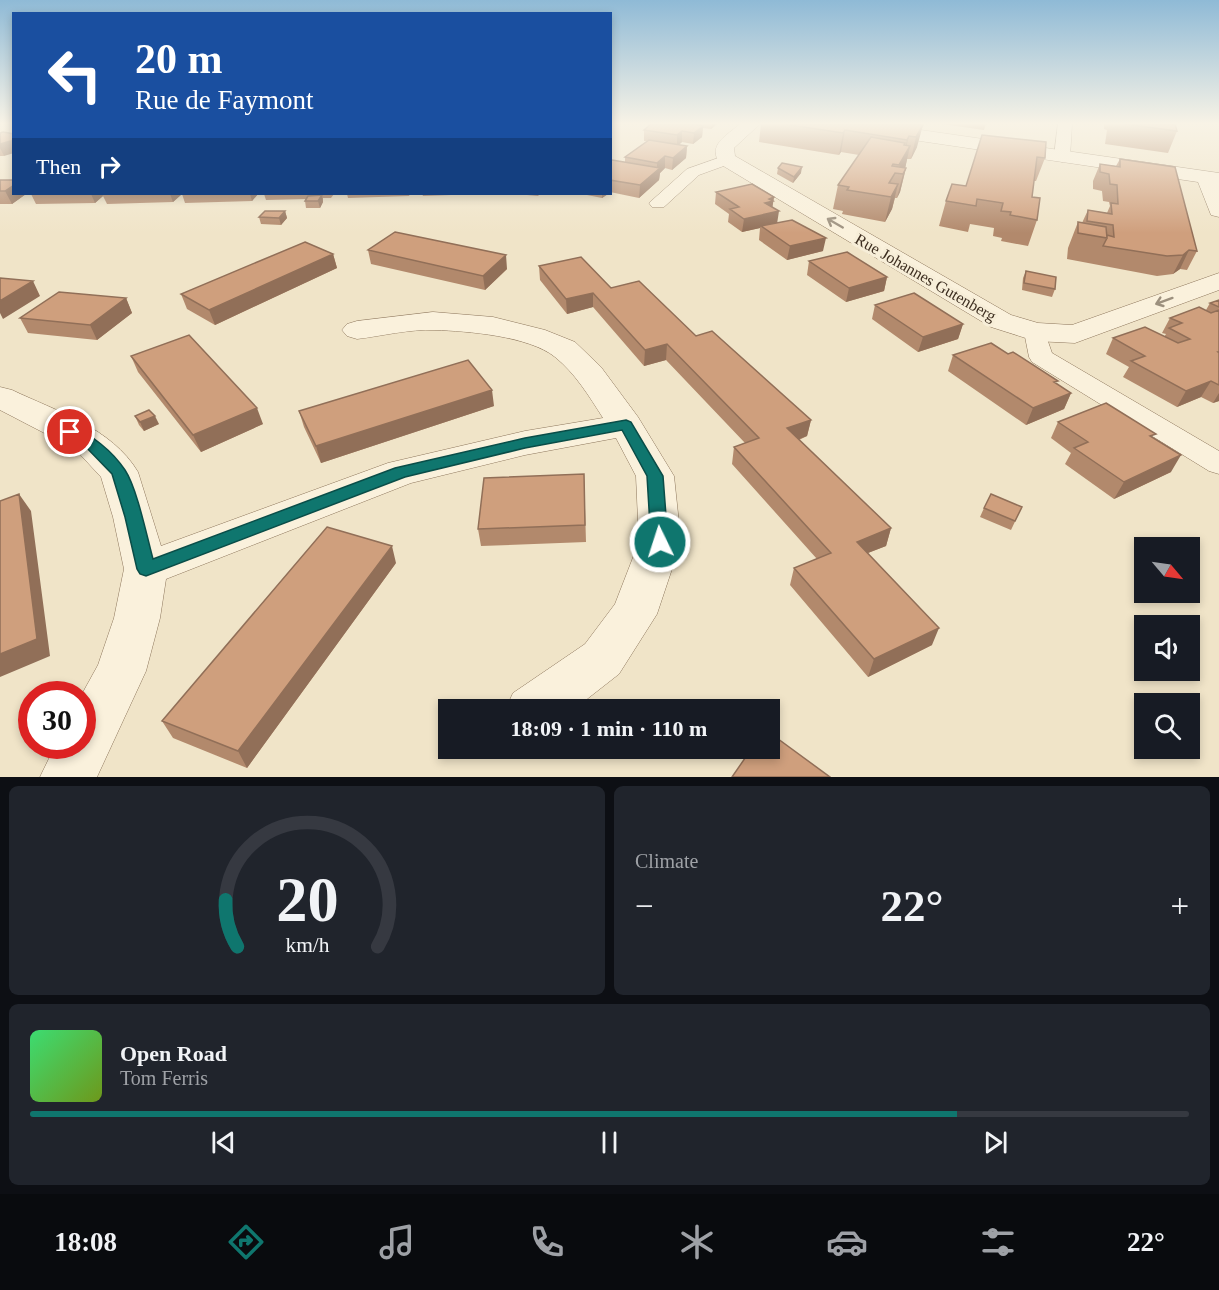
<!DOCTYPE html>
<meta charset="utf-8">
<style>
:root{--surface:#171b24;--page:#20242c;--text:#f1f3f6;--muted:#9ea1a6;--line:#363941;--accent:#0f766e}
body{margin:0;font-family:Georgia,serif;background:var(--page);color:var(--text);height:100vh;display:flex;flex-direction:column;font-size:22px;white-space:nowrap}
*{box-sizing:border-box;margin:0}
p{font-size:20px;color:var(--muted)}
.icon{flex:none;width:33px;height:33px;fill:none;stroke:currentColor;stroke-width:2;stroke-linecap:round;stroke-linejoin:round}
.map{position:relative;height:777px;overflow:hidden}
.drawer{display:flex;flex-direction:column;gap:9px;padding:9px;background:#0d0f14;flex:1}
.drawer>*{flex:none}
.guide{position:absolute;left:12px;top:12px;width:600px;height:183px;border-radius:0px;box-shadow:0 3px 9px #0003;background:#1a4fa0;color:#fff;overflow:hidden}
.needle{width:39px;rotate:119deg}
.fabs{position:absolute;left:1134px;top:537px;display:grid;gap:12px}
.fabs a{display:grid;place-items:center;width:66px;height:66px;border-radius:0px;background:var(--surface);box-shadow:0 3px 9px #0003;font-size:30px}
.speed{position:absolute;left:18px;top:681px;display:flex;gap:12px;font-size:30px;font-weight:700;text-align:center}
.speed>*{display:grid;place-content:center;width:78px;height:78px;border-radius:50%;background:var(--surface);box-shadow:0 3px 9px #0003;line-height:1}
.speed .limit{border:9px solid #d22;background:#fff;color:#111}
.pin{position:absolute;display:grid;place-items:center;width:51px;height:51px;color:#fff;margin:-26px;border:3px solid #fff;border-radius:50%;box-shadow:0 2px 6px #0007}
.me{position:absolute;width:66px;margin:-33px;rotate:356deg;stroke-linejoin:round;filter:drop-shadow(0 0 4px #0008)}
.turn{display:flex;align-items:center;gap:21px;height:126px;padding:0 24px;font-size:27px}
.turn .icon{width:78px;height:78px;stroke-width:2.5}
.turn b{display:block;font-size:42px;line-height:51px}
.then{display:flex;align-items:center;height:57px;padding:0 24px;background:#0003;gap:12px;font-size:22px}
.big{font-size:45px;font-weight:700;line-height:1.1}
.drawer .tile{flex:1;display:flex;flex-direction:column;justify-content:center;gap:9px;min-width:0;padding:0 21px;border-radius:9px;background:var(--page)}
.drawer .dial{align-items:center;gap:0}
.dial svg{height:156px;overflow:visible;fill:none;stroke:var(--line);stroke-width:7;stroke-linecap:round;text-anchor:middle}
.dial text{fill:var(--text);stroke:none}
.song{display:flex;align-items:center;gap:18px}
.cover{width:72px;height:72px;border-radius:9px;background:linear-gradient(135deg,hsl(140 70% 55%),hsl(80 70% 35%))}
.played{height:6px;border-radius:3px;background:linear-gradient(90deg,var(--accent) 80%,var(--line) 80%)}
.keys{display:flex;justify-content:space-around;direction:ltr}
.heat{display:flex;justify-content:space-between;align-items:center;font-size:33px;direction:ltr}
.drawer .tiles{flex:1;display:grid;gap:9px;grid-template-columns:1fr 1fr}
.tile:last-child{grid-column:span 2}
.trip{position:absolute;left:438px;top:699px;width:342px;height:60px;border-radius:0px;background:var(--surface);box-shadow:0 3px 9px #0003;font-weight:700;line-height:60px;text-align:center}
.dock{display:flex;height:96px;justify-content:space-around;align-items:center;background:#090b0e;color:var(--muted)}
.dock .icon{width:42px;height:42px}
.dock .current{color:var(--accent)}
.dock b{font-size:27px;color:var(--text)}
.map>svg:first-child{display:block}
</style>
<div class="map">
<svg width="1219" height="777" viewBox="0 0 1219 777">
<rect width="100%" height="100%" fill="#f0e4c8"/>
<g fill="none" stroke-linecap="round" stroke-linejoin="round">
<g stroke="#8d765c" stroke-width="1">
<path id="service" d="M1058 124H1072L1070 157 1062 162 1054 157Z
M727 155 732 157 735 160 732 163 699 175 664 207H652L649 203 687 169Z
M1035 325 1043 327 1052 353 1219 451V474L1209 471 1032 362 1029 357 1024 332 1027 327Z"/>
</g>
<g stroke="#8d765c" stroke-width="1">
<path id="minor" d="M740 124H760L734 148 735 156 1011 315 1038 323 1072 325 1219 273V290L1075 343 1035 341 991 327 720 164C707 145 726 136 740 124Z
M830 124H879L1219 173V217L1211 215 1198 182 839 129Z
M433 312 493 317 545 330 575 342 601 367 638 417 674 476 681 542 657 614 619 674 573 710H505L513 693 585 644 615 604 639 542 636 476 616 438 525 455 411 483 166 579 160 618 146 671 97 777H40L55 746H82V694L98 665 114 618 124 569 113 517 101 477 75 449 0 410V387L12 390C56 411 112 428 138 472L161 546 388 463 525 431 603 418C589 396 575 373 555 357 529 336 467 331 435 330 409 329 382 336 357 339L347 336 342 330 347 324 357 321Z"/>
</g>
<use href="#service" fill="#faf1dc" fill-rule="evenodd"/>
<use href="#minor" fill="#faf1dc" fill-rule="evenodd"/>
</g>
<path fill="#b2896c" d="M651 124H717L711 129 703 128 702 137 693 144 682 142 679 145 687 146 686 158 672 170 665 168 660 173 659 180 639 198 610 192V161L625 162V157L647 141H644V130Z
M761 124H916L917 147 911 159H907L905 168H906L900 192 897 198H895L892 209 885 222 842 214 843 211 833 209 838 185 859 155 841 152 839 155 759 142Z
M942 124H986L984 130Z
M1104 124H1175L1177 131 1168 153 1105 144 1107 130 1104 129Z
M0 133 4 156H0Z
M982 135 1045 158 1036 181H1034L1032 197 1037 220 1028 246 1001 241 1002 238 993 236 994 228 970 224 968 232 939 226 946 201 966 186Z
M1120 159 1197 251 1187 270 1180 269 1173 274 1157 276 1067 259 1068 248 1078 222 1082 223 1088 210 1107 213 1110 206 1109 202 1103 201 1102 191 1093 189V181L1100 164 1116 166Z
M778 168 801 173 793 183 777 174Z
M0 180 14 194H26L12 204H0Z
M716 192 774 197 772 207 777 223 823 251 787 260 759 240 760 228 742 232 728 222 729 214 715 204Z
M31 194H182L173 202 107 204 103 196 95 203 36 204Z
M182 194H258L252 201 185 203Z
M264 194H334L331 198H323V202L320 208H306L305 201 306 199 266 200Z
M347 194H410L409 196 348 198Z
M422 194H479L423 196Z
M516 194H540L538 196Z
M582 194H608L602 198Z
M285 211 287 218 281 225 261 224 259 217Z
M368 250 507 269 485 290 371 264Z
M333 254 337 268 215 325 187 309 181 294Z
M809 261 887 277 884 291 846 302 807 275Z
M539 266 611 288 696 336 811 420 807 436 799 440 891 528 886 546 868 553 932 645 868 677 790 585 794 568 817 559 732 464 734 447 745 443 666 360 644 366 593 307 567 314 540 280Z
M1026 271 1055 289 1052 297 1022 290 1023 278Z
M126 298 132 313 97 340 28 333 20 318Z
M1219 300V401L1213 403 1201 397 1177 407 1123 377 1129 367 1106 354 1113 338 1164 337 1166 334 1162 333 1170 318 1206 310 1210 303Z
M875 305 963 324 958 339 918 352 872 319Z
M953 355 1057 384 1071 393 1064 409 1026 425 948 371Z
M131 356 263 424 201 452 138 372Z
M494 406 321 463 304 427 299 411Z
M135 416 159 424 144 431 139 425Z
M1058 422 1153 438 1171 472 1114 499 1065 464 1071 453 1051 438Z
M584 474 586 542 481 546 478 529Z
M1022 507 1011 530 980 517 984 508Z
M396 563 247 768 173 738 162 721Z"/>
<path fill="#916f58" d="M712 124H717L711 129Z
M923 125 917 147 911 159 916 137Z
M703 126 702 137 693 144 694 133Z
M845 130 841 152 839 155 843 133Z
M682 131V142L677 146V135Z
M909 136 904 156 910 146 905 169 898 173 904 145 905 143 900 164 902 160 907 140Z
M14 140V153L4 156 0 148V144Z
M687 146 686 158 672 170 673 158Z
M665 156V168L660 173 659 180 639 198 640 185 657 171V163Z
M802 167 801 173 793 183 794 177Z
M906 168 900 192 897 198 903 174Z
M898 184 892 209 885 222 891 197Z
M14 185V194H26L12 204 5 191Z
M91 194H102L103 196 95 203Z
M170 194H182L173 202Z
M250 194H258L252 201Z
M602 194H608L602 198Z
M322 195 323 202 320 208 318 201Z
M774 197 772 210 779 211 777 224 761 226 760 228 742 232 744 219 765 203 769 199Z
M285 211 287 218 281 225 279 218Z
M826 238 823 251 787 260 790 246Z
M1189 250 1180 269 1173 274 1183 255Z
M333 254 337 268 215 325 209 310Z
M506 255 507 269 485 290 483 276Z
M887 277 884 291 846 302 849 288Z
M33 281 40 296 3 319 0 313V301Z
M593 293V307L567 314 566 299Z
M126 298 132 313 97 340 90 325Z
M963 324 958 339 918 352 923 337Z
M667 344 666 360 644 366 645 350Z
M1211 381 1201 397 1177 407 1186 391Z
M492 390 494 406 321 463 316 446Z
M1071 393 1064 409 1026 425 1033 408Z
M1219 393V401L1213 403Z
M257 408 263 424 201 452 193 435Z
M155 416 159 424 144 431 140 422Z
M811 420 807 436 784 445 787 428Z
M1181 455 1171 472 1114 499 1124 482Z
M19 494 31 511 50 656 0 677V654Z
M891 528 886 546 852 559 857 542Z
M392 546 396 563 247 768 238 751Z
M939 628 932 645 868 677 874 659Z"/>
<path fill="#cf9f7d" stroke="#916f58" stroke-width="1.5" d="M651 124H694L703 126 694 133 682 131 677 135 644 130Z
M784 124H916L923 125 916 137 909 136 907 140 845 130 843 133Z
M1125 124H1175L1177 131Z
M3 132 14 134V140L0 144V133Z
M982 135 1046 142 1045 158 1037 157 1032 197 1040 198 1037 220 1010 215 1011 212 1001 211 1003 203 977 199 976 206 946 201 952 184 966 186Z
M871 137 905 143 904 145 910 146 899 165 893 164 892 166 906 168 903 174 895 173 889 183 898 184 891 197 847 190 849 187 838 185Z
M649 140 687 146 673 158 665 156 657 163 625 157Z
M1120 159 1175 167 1197 251 1189 250 1183 255 1167 256 1103 246 1107 238V235L1114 237 1113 225 1087 221 1088 210 1112 214 1111 203 1118 204 1117 185 1110 184 1109 174 1100 172V164L1120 167Z
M612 160 660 168 640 185 610 180V161Z
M782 163 802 167 794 177 778 168Z
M0 180H14V185L5 191H0Z
M752 184 774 197 769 199 773 201 765 203 779 211 744 219 730 209 739 207 716 192Z
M322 195 318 201H305L308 196Z
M265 211H285L279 218 259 217Z
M792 220 826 238 790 246 761 226Z
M1078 222 1106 227 1107 238 1078 233Z
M395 232 506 255 483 276 368 250Z
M305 242 333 254 209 310 181 294Z
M847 252 887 277 849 288 809 261Z
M581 257 611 288 639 281 696 336 712 331 811 420 787 428 891 528 857 542 939 628 874 659 794 568 831 553 734 447 759 438 667 344 645 350 593 293 566 299 539 266Z
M1026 271 1056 277 1055 289 1024 283Z
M0 278 33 281 0 301Z
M59 292 126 298 90 325 20 318Z
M914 293 963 324 923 337 875 305Z
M1219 300V307L1210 303Z
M1199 307 1211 313 1219 310V352H1218L1219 353V385L1211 381 1186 391 1131 361 1145 356 1113 338 1145 327 1178 343 1190 339 1169 328 1182 323 1170 318Z
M189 335 257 408 193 435 131 356Z
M991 343 1008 354 1013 352 1058 381 1054 382 1071 393 1033 408 953 355Z
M468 360 492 390 316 446 299 411Z
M1106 403 1156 434 1150 436 1181 455 1124 482 1074 448 1088 442 1058 422Z
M149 410 155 416 140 422 135 416Z
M584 474 585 525 478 529 484 478Z
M19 494 37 639 0 654V501Z
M991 494 1022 507 1015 521 984 508Z
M327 527 392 546 238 751 162 721Z
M770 733 830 777H732L752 748H770Z"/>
<defs><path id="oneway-shaft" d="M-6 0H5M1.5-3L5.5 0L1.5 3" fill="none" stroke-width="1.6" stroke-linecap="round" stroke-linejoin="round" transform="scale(1.5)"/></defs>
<g stroke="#9c907e">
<use href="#oneway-shaft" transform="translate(835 223) rotate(-150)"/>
<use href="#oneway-shaft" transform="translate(1164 301) rotate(160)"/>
</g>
<linearGradient id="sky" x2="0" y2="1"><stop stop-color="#8fbad6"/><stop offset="0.53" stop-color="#f8f3e6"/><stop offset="1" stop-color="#f8f3e6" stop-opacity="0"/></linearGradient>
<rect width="1219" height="233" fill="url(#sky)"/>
<path fill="#0f766e" stroke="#0a4d48" stroke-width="1.5" d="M626 420 631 422 663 476 668 542 666 547 660 549 653 547 651 542 647 476 622 430 525 448 405 477 146 576 140 574 137 569 125 517 112 474 83 444 63 432 70 427C91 433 113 452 125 470 137 488 147 537 153 559L395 468 525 438Z"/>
<g text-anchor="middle" stroke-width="6" stroke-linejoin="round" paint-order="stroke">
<g font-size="16" fill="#3d2e20" stroke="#f7eed8">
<text transform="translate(926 277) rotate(30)" y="6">Rue Johannes Gutenberg</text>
</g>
</g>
</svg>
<div class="fabs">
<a><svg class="needle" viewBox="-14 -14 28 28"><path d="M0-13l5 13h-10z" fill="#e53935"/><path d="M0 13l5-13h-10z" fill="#9ea1a6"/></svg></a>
<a><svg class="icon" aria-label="sound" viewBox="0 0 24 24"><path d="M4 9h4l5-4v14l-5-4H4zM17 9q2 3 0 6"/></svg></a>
<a><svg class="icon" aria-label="search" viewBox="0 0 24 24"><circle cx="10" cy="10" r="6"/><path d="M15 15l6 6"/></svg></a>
</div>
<div class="speed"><div class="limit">30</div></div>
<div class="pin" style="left:70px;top:432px;background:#d93025"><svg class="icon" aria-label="arrive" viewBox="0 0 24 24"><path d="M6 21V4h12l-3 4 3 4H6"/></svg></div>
<svg class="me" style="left:660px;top:542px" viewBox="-20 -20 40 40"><circle r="17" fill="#0f766e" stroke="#fff" stroke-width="3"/><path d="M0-11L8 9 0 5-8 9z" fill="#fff"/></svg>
<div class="trip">18:09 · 1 min · 110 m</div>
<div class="guide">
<div class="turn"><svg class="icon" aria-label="left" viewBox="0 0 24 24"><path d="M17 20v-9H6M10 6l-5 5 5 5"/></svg><div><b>20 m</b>Rue de Faymont</div></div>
<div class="then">Then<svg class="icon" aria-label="right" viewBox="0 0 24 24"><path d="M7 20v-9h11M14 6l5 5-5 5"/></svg></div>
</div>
</div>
<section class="drawer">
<div class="tiles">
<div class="tile dial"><svg viewBox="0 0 100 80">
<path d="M14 69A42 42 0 1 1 86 69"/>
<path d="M14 69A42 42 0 0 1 8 45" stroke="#0f766e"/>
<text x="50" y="56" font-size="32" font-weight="700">20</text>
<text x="50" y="72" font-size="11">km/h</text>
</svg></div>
<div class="tile"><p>Climate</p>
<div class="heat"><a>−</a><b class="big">22°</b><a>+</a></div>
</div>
<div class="tile">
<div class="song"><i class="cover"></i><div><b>Open Road</b><p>Tom Ferris</p></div></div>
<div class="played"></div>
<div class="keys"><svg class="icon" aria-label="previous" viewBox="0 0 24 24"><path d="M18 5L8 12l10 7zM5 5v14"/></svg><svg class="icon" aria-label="pause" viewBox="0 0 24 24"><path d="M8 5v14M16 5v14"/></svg><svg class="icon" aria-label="next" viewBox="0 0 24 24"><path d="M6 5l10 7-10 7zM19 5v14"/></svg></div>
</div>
</div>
</section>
<nav class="dock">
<b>18:08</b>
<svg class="icon current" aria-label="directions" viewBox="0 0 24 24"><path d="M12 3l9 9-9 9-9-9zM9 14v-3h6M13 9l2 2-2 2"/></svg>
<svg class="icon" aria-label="music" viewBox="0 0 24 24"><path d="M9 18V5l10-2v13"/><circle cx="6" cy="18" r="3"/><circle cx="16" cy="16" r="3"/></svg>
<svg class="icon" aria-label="phone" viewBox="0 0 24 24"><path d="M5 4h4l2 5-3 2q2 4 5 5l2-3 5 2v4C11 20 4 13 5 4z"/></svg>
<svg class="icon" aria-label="climate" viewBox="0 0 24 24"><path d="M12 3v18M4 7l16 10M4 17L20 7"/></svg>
<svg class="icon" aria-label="car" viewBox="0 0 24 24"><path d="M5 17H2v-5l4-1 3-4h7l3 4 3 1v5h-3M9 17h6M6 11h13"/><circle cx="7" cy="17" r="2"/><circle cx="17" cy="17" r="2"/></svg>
<svg class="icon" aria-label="filters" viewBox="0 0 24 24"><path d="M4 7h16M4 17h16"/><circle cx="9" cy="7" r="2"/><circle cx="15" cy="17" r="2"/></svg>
<b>22°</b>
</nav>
